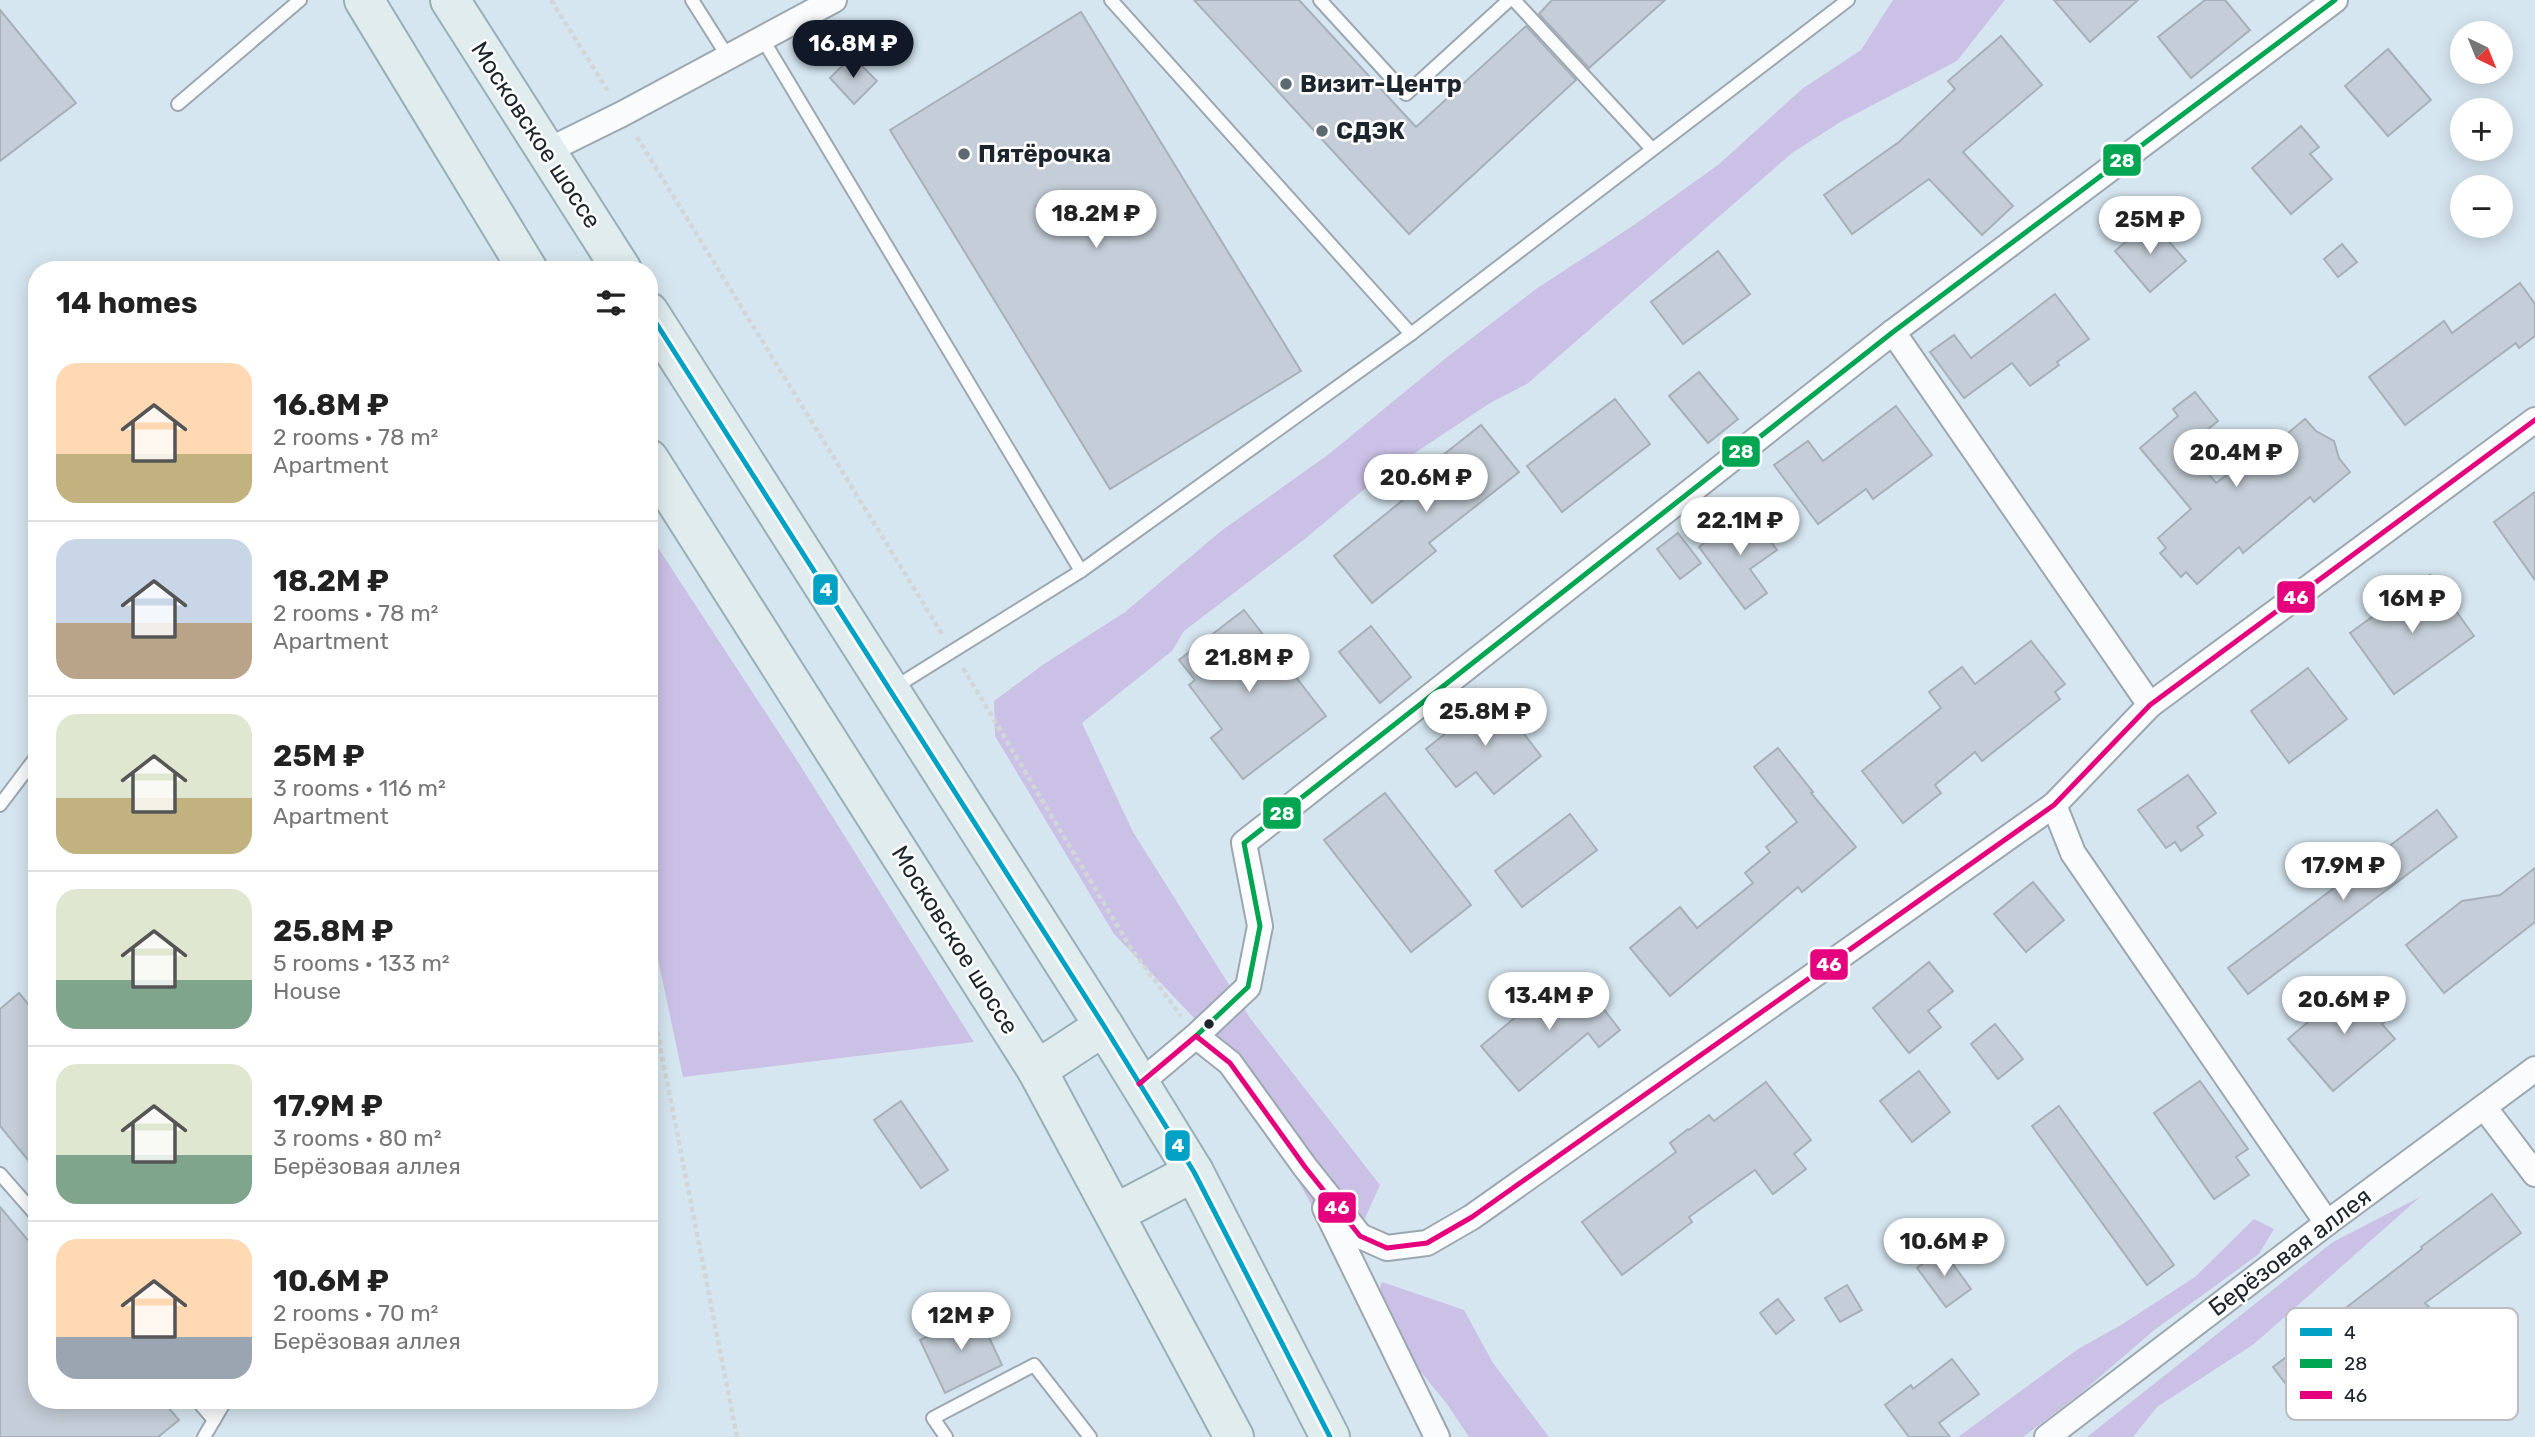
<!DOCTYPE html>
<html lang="en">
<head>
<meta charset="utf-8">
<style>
	:root { --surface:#fff; --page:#f6f6f6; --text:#222; --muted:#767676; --line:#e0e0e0; --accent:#111827 }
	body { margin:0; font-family:Rubik,sans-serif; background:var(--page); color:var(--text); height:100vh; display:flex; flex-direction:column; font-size:26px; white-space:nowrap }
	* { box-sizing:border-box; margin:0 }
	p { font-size:23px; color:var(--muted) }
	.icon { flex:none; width:38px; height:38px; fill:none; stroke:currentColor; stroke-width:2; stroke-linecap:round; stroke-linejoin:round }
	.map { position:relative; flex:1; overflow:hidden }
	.panel { position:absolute; left:28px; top:261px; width:630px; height:1148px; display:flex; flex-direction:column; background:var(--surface); border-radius:28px; box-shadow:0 4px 18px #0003 }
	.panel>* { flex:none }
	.needle { width:46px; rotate:137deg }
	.buttons { position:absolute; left:2450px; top:21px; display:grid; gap:14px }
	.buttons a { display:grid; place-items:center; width:63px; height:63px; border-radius:50%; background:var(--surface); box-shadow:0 4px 18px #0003; font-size:35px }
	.price { position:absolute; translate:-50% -60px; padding:0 16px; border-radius:24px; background:#fff; color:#222; font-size:23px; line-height:46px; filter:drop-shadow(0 2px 4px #0008) }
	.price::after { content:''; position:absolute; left:50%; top:42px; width:21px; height:16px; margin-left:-10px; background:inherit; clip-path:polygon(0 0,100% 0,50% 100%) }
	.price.current { background:var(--accent); color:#fff }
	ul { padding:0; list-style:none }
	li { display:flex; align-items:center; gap:21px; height:175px; padding:0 28px }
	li+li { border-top:2px solid var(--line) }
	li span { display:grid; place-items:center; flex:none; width:196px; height:140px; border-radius:21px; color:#555 }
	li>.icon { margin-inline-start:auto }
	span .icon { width:84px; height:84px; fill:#fffc; stroke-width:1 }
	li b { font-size:30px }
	h2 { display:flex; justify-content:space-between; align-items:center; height:84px; padding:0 28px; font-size:30px }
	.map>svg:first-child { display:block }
	.green { fill:#cbc1e6 }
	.building { fill:#c5ced8; stroke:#a7b0b9; stroke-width:2 }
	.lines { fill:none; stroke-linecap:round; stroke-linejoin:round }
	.lane-casing { stroke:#9ca7b0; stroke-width:16 }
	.street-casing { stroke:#9ca7b0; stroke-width:28 }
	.primary-casing { stroke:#97afb6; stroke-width:42 }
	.path { stroke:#d1d6d9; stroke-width:4.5; stroke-dasharray:5 3.5; stroke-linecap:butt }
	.lane { stroke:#f9fbfd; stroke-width:12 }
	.street { stroke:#f9fbfd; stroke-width:24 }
	.primary { stroke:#e0ecee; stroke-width:38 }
	.bus-1-casing { stroke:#fff; stroke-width:10 }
	.bus-2-casing { stroke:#fff; stroke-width:10 }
	.bus-3-casing { stroke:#fff; stroke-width:10 }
	.bus-1 { stroke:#01a2c6; stroke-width:5 }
	.bus-2 { stroke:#00a651; stroke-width:5 }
	.bus-3 { stroke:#e5007d; stroke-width:5 }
	.poi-dot { fill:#5d6971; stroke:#fff; stroke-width:2.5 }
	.bus-dot { fill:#1c252d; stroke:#fff; stroke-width:2.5 }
	.labels { text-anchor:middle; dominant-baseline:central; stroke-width:5; stroke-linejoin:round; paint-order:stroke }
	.poi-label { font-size:24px; font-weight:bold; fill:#1c252d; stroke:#fff; text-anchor:start }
	.street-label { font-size:24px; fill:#1c252d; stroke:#fff }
	.key { fill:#fff; stroke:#bbbec0; stroke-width:2 }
	.key-label { font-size:19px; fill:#1c252d }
	.line-badge { stroke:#fff; stroke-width:2.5 }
	.badge-label { font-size:19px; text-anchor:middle; font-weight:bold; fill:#fff }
</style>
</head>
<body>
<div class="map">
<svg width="2535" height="1437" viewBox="0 0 2535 1437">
	<rect width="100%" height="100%" fill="#d6e6f0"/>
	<g class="green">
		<path d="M1893 0H2005L1957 61 1842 121 1792 153 1527 384 1490 403 1380 476 1306 538 1184 631 1172 651 1082 723 1133 832 1250 1018 1380 1185 1361 1227 1312 1206 1251 1096 1218 1043 1114 934 995 736 994 701 1044 664 1125 612 1221 531 1329 454 1446 358 1536 289 1634 225 1718 165 1802 89 1861 50Z"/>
		<path d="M649 534 800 765 974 1042 683 1077 649 917Z"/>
		<path d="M2420 1197 2254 1344 2157 1407 2133 1437H2087L2333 1242Z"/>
		<path d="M2254 1219 2274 1229 2259 1254 2153 1331 2080 1394 2023 1437H1958L2078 1349 2121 1325 2195 1277Z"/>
		<path d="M1382 1282 1464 1310 1493 1363 1549 1437H1469L1447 1404 1372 1312Z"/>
	</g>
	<g class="building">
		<path d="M1194 0H1299L1416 127 1526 26 1576 80 1409 234Z"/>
		<path d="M1552 0H1665L1589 68 1539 14Z"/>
		<path d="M2054 0H2138L2090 42Z"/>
		<path d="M2205 0H2225L2250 30 2191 78 2158 37Z"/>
		<path d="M0 10 76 103 0 161Z"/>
		<path d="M1081 12 1301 371 1110 489 890 130Z"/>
		<path d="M2001 36 2042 85 1963 152 2013 206 1982 235 1929 179 1852 234 1824 195 1899 142 1955 89 1948 81Z"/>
		<path d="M2388 49 2431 100 2388 136 2345 86Z"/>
		<path d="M852 56 877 81 854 104 830 78Z"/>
		<path d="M2301 126 2319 147 2310 154 2332 179 2291 214 2252 168Z"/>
		<path d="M2150 220 2186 261 2150 292 2115 251Z"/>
		<path d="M2342 244 2357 262 2338 277 2324 259Z"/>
		<path d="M1718 251 1750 294 1683 344 1651 302Z"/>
		<path d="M2520 283 2535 304V336L2519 348 2516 343 2405 425 2369 377 2444 321 2452 333Z"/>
		<path d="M2055 294 2089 339 2057 362 2059 365 2030 386 2012 363 1964 398 1930 352 1954 335 1971 358Z"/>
		<path d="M1699 372 1738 419 1708 443 1669 396Z"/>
		<path d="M2195 392 2218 421 2186 447 2216 483 2232 471 2236 476 2305 419 2316 431 2334 441 2339 458 2350 472 2314 502 2310 497 2243 553 2239 547 2197 584 2186 572 2181 577 2160 553 2166 548 2158 538 2191 509 2140 448 2178 416 2173 409Z"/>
		<path d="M1615 399 1650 444 1562 512 1527 466Z"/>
		<path d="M1896 406 1932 455 1873 499 1866 489 1818 524 1774 465 1808 441 1823 461Z"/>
		<path d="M1481 425 1519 472 1429 543 1436 551 1372 603 1334 556 1419 487 1413 479Z"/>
		<path d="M2535 492V580L2494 522Z"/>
		<path d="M1748 510 1777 550 1750 569 1767 593 1745 609 1699 547Z"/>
		<path d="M1678 533 1701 563 1680 579 1657 549Z"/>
		<path d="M2430 575 2474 636 2394 694 2350 633Z"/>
		<path d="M1244 610 1326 716 1243 779 1211 738 1222 729 1189 685 1195 680 1179 660Z"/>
		<path d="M1371 626 1411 677 1380 703 1339 652Z"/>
		<path d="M2031 641 2065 684 2055 692 2060 699 1982 761 1975 752 1935 785 1941 793 1903 823 1862 771 1941 708 1929 692 1962 667 1975 684Z"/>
		<path d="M2308 668 2347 719 2289 763 2251 711Z"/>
		<path d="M1494 695 1541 756 1494 794 1476 772 1456 787 1426 749Z"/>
		<path d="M1778 748 1813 792 1811 793 1856 847 1802 892 1798 887 1670 996 1630 948 1680 907 1697 928 1753 883 1745 873 1770 852 1766 847 1797 822 1754 767Z"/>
		<path d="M2188 775 2216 813 2197 827 2203 835 2181 851 2175 842 2166 848 2138 810Z"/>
		<path d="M1385 793 1471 905 1411 952 1324 840Z"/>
		<path d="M2437 810 2457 837 2248 994 2228 968Z"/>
		<path d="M1570 814 1597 850 1522 907 1495 871Z"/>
		<path d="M2535 868V922L2444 993 2406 945 2462 901 2500 895Z"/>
		<path d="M2033 882 2064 920 2026 952 1994 914Z"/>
		<path d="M1929 962 1953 991 1928 1011 1941 1027 1909 1053 1873 1008Z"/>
		<path d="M1576 974 1620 1030 1599 1047 1588 1033 1519 1091 1481 1046 1523 1011 1525 1015Z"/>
		<path d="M2357 980 2390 1017 2382 1024 2395 1039 2333 1091 2288 1039Z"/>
		<path d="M19 993 37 1015V1171L0 1126V1009Z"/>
		<path d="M1995 1024 2023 1059 1998 1079 1971 1044Z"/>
		<path d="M1919 1071 1950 1112 1912 1142 1880 1101Z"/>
		<path d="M2200 1081 2248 1149 2236 1157 2249 1175 2214 1199 2154 1113Z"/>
		<path d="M1766 1082 1811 1140 1794 1154 1806 1169 1773 1194 1755 1170 1689 1217 1692 1222 1622 1275 1582 1222 1676 1152 1670 1143 1688 1129 1689 1130 1709 1115 1714 1121Z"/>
		<path d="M901 1101 948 1170 921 1188 874 1120Z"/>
		<path d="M2059 1106 2174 1265 2147 1285 2032 1126Z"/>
		<path d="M2492 1194 2521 1233 2425 1303 2429 1307 2377 1347 2300 1403 2273 1367 2349 1310 2347 1307 2422 1249 2421 1247Z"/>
		<path d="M0 1207 37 1251V1400H162L179 1420 158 1437H0Z"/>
		<path d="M1942 1249 1971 1289 1946 1307 1917 1268Z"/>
		<path d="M1847 1285 1862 1310 1840 1322 1825 1298Z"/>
		<path d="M1778 1299 1794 1320 1776 1334 1760 1313Z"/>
		<path d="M977 1312 1002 1365 945 1393 920 1340Z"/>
		<path d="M1952 1359 1979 1394 1939 1423 1950 1437H1909L1885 1405 1911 1385 1913 1389Z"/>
	</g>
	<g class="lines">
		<g class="lane-casing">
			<g id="lane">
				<path d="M692 0 728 57"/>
				<path d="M1111 0 1411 334"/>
				<path d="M1320 0 1406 94 1509 0"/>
				<path d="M1514 0 1652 149"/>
				<path d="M762 38 1081 571"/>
				<path d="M178 104 300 0"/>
				<path d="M892 689 1081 571 1411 334 1848 0"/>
				<path d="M0 805 37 756"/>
				<path d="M0 1174 37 1216"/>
				<path d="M197 1400 214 1420"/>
				<path d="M204 1437 224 1403"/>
				<path d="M946 1437 933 1418 1034 1365 1090 1437"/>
			</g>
		</g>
		<g class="street-casing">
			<g id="street">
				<path d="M547 151 622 114 834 0"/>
				<path d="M1893 332 2150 705"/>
				<path d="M2054 805 2073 853 2327 1223"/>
				<path d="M1196 1036 1248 987 1260 926 1244 843 1893 332 2335 0"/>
				<path d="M1139 1084 1196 1036 1230 1063 1305 1167 1360 1236 1387 1248 1427 1243 1472 1217 2054 805 2150 705 2535 420"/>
				<path d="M2484 1107 2535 1174"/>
				<path d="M1325 1208 1437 1437"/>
				<path d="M2047 1437 2327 1223 2535 1069"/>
			</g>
		</g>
		<g class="primary-casing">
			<g id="primary">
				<path d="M364 0 528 270"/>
				<path d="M450 0 622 270"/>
				<path d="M649 312 1104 1026 1194 1172 1330 1437"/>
				<path d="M649 459 1037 1070 1234 1437"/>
				<path d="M1037 1070 1104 1026"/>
				<path d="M1116 1213 1194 1172"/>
			</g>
		</g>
		<g class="path">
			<path d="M551 0 608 91"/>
			<path d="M637 137 942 634"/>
			<path d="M963 668 1130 947 1181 1016"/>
			<path d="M649 990 737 1437"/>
		</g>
		<use href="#lane" class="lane"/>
		<use href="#street" class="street"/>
		<use href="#primary" class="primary"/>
		<g class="bus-1-casing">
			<path id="bus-1" d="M649 312 1104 1026 1194 1172 1330 1437"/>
		</g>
		<g class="bus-2-casing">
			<path id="bus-2" d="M1196 1036 1248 987 1260 926 1244 843 1893 332 2335 0"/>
		</g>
		<g class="bus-3-casing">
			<path id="bus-3" d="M1139 1084 1196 1036 1230 1063 1305 1167 1360 1236 1387 1248 1427 1243 1472 1217 2054 805 2150 705 2535 420"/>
		</g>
		<use href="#bus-1" class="bus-1"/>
		<use href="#bus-2" class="bus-2"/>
		<use href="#bus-3" class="bus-3"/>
	</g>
	<g class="poi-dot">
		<circle cx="1286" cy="84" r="7"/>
		<circle cx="1322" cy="131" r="7"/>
		<circle cx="964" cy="154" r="7"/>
	</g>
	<circle class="bus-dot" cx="1209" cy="1024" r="6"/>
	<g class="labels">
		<g class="poi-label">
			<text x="1300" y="84">Визит-Центр</text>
			<text x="1336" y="131">СДЭК</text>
			<text x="978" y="154">Пятёрочка</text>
		</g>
		<g class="street-label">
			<text transform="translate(536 135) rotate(57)">Московское шоссе</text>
			<text transform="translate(955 940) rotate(58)">Московское шоссе</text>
			<text transform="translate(2290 1252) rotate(-37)">Берёзовая аллея</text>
		</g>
	</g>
	<rect x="2286" y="1308" width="232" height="112" rx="10" class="key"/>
	<rect x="2300" y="1328" width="32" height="8" fill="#01a2c6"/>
	<rect x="2300" y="1359" width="32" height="9" fill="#00a651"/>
	<rect x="2300" y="1391" width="32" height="8" fill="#e5007d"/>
	<g class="key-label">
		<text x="2344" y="1339">4</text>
		<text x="2344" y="1370">28</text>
		<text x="2344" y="1402">46</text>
	</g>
	<g class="line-badge">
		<rect x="2102" y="143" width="40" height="34" rx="7" fill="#00a651"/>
		<rect x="1721" y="435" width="40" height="33" rx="7" fill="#00a651"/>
		<rect x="812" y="573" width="27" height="33" rx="7" fill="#01a2c6"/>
		<rect x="2276" y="580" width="40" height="34" rx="7" fill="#e5007d"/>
		<rect x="1262" y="796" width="40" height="34" rx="7" fill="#00a651"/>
		<rect x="1809" y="948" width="40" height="33" rx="7" fill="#e5007d"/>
		<rect x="1164" y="1129" width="27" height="33" rx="7" fill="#01a2c6"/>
		<rect x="1317" y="1191" width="40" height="33" rx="7" fill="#e5007d"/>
	</g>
	<g class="badge-label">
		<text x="2122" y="167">28</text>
		<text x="1741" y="458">28</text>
		<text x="826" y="596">4</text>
		<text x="2296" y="604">46</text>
		<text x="1282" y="820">28</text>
		<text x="1829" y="971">46</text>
		<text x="1178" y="1152">4</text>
		<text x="1337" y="1214">46</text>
	</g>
</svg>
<div class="buttons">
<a><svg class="needle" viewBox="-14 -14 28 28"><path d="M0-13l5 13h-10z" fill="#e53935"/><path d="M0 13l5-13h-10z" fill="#767676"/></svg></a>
<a>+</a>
<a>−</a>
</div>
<b class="price current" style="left:853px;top:80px">16.8M ₽</b>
<b class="price" style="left:1096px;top:250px">18.2M ₽</b>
<b class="price" style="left:2150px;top:256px">25M ₽</b>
<b class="price" style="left:2236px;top:489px">20.4M ₽</b>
<b class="price" style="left:1426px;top:514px">20.6M ₽</b>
<b class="price" style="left:1740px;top:557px">22.1M ₽</b>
<b class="price" style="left:2412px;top:635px">16M ₽</b>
<b class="price" style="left:1249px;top:694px">21.8M ₽</b>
<b class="price" style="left:1485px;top:748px">25.8M ₽</b>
<b class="price" style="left:2343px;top:902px">17.9M ₽</b>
<b class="price" style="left:1549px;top:1032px">13.4M ₽</b>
<b class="price" style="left:2344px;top:1036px">20.6M ₽</b>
<b class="price" style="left:1944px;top:1278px">10.6M ₽</b>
<b class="price" style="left:961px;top:1352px">12M ₽</b>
<section class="panel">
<h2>14 homes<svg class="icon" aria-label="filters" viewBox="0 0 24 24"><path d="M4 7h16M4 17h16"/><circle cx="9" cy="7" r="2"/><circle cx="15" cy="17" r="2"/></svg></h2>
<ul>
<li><span style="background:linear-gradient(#ffd9b3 65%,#c2b280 0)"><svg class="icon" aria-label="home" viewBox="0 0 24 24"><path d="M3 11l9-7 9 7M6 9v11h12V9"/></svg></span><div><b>16.8M ₽</b><p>2 rooms · 78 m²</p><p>Apartment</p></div></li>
<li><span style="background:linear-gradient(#c9d6e8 60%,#b9a48a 0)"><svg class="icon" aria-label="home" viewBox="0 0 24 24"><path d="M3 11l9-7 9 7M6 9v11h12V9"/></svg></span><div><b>18.2M ₽</b><p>2 rooms · 78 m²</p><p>Apartment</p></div></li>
<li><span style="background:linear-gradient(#dfe7d0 60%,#c2b280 0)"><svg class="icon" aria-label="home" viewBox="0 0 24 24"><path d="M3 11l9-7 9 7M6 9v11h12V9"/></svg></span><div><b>25M ₽</b><p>3 rooms · 116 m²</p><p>Apartment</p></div></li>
<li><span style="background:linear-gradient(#dfe7d0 65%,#7fa58c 0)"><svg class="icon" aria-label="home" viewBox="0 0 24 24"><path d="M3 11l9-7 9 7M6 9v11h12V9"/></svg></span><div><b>25.8M ₽</b><p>5 rooms · 133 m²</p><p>House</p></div></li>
<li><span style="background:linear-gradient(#dfe7d0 65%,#7fa58c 0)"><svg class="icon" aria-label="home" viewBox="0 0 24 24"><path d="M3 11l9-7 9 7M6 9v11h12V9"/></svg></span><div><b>17.9M ₽</b><p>3 rooms · 80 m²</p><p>Берёзовая аллея</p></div></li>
<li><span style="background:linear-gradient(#ffd9b3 70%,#9aa5b1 0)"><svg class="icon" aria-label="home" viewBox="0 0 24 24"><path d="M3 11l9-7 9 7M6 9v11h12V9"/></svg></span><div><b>10.6M ₽</b><p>2 rooms · 70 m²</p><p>Берёзовая аллея</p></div></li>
</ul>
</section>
</div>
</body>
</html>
